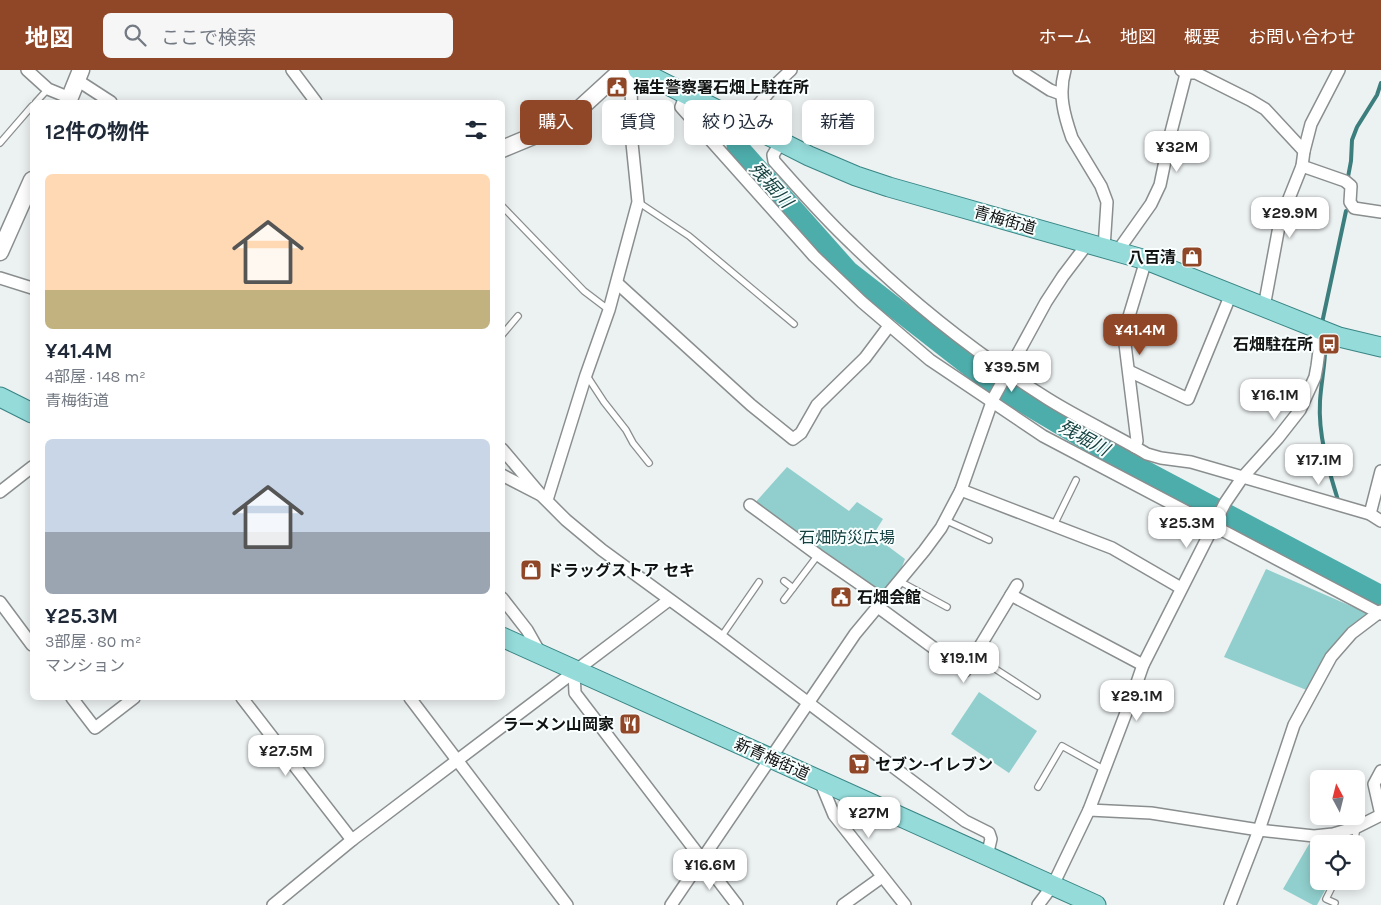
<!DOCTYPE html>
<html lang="ja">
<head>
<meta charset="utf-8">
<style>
	:root { --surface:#fff; --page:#f6f6f7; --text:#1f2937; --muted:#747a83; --accent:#904727 }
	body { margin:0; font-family:Karla,"Noto Sans JP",sans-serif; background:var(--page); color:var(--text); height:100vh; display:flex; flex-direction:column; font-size:19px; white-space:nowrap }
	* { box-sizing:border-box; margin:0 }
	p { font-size:16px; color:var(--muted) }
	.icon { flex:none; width:28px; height:28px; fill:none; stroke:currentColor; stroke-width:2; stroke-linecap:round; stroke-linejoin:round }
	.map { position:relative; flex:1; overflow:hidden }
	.details { position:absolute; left:30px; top:30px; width:475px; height:600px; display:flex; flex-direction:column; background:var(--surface); border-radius:8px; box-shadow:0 2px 12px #0003 }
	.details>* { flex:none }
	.guide { position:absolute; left:520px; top:30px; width:475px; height:45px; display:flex; gap:10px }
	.needle { width:32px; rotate:353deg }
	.tools { position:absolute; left:1310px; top:700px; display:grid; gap:10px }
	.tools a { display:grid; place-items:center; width:55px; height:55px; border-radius:8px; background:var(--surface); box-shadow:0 2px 12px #0003; font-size:25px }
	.price { position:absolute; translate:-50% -42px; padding:0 11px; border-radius:10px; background:#fff; color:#222; font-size:16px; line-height:32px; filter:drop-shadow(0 1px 2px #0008) }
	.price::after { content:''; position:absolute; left:50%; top:30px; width:15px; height:11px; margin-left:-8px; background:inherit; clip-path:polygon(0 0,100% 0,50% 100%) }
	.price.active { background:var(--accent); color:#fff }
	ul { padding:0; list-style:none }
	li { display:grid; align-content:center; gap:10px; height:265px; padding:0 15px }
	li span { display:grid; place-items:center; height:155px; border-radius:8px; color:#555 }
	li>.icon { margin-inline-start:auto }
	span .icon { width:90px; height:90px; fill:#fffc; stroke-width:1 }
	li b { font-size:21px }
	h2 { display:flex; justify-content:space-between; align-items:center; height:60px; padding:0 15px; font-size:21px }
	.chip { padding:0 18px; border-radius:8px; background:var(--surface); box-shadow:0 2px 12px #0003; font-size:18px; line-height:45px }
	.chip.active { background:var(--accent); color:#fff }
	header { display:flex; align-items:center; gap:30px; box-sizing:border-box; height:70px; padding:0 25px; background:var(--accent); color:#fff }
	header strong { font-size:24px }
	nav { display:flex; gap:28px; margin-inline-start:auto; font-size:18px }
	.search { width:350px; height:45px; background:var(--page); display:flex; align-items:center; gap:12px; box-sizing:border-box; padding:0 18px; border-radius:8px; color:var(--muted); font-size:19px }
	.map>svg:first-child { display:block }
	.green { fill:#90cfcd }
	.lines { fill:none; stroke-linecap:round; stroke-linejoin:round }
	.stream { stroke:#3b7e7d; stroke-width:4 }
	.river { stroke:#4dadab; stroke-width:21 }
	.lane-casing { stroke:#8a8e8e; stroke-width:8 }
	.street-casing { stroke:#8a8e8e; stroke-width:14 }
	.secondary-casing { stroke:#8a8e8e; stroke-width:19 }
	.primary-casing { stroke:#388584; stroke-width:21 }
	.lane { stroke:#fff; stroke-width:5.5 }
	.street { stroke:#fff; stroke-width:11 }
	.secondary { stroke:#fff; stroke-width:16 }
	.primary { stroke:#94dbda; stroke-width:19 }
	.labels { text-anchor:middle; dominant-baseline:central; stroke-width:4; stroke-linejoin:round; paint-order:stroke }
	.poi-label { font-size:16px; font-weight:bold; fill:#111212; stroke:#f9fefe; text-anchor:start }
	.street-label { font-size:16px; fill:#111212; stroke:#f9fefe }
	.park-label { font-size:16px; fill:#154141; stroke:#f9fefe }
	.water-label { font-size:18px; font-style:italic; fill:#164241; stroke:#f9fefe }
</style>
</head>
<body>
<header>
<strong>地図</strong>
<div class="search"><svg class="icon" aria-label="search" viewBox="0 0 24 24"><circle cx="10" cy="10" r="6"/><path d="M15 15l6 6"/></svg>ここで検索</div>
<nav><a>ホーム</a><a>地図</a><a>概要</a><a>お問い合わせ</a></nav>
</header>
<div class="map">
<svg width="1381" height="835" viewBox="0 0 1381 835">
	<rect width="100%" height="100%" fill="#ecf1f1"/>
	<g class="green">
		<path d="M787 397 849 441 857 432 883 449 873 465 905 489 898 507 882 525 754 434Z"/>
		<path d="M1266 499 1367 543 1350 560 1309 621 1224 587Z"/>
		<path d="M979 622 1037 661 1009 703 951 664Z"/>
		<path d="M1344 765 1350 772V774H1319V811H1330L1317 835H1313L1283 819 1312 769Z"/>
	</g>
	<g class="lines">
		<g class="stream">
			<path d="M1348 107 1351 91 1352 70 1357 57 1377 25 1381 13"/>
			<path d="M1322 253 1346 141"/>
			<path d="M1325 284C1324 300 1321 315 1320 331 1318 365 1328 398 1338 430"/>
		</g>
		<path class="river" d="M737 76 848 201 980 304 1014 327 1092 373 1381 526"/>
		<g class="lane-casing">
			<g id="lane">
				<path d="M36 32 48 19"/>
				<path d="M0 73 32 36"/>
				<path d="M638 132 689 166 794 254"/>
				<path d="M502 136 584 221 609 240"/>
				<path d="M502 265 518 246"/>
				<path d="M587 306 604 332 626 360 633 373 649 393"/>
				<path d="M945 450 989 470"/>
				<path d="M1054 455 1076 410"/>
				<path d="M784 511 793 518"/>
				<path d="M899 511 947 537"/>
				<path d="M784 530 818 485"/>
				<path d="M721 567 759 512"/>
				<path d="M974 585 1037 626"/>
				<path d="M1038 717 1062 676 1105 700"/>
				<path d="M1354 774 1357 757"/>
				<path d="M1335 811 1326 829 1335 833"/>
			</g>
		</g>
		<g class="street-casing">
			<g id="street">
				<path d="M27 0 48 19 70 28"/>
				<path d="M292 0 316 32"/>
				<path d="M1019 0 1050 20 1061 24"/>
				<path d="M1065 0C1058 24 1064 45 1072 68L1101 116 1107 132 1104 178"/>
				<path d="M1181 0 1186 3H1196L1250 30 1265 39 1304 81"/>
				<path d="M77 10 111 32"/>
				<path d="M686 24 681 37 814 186 862 232 930 290 1043 366 1381 544"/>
				<path d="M743 53 774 16 791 0"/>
				<path d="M781 72 773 85 774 91C799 119 824 148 852 174 911 232 978 285 1048 329 1080 349 1115 365 1147 384L1161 388 1191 392 1370 444 1381 451"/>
				<path d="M1302 96 1345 111 1351 116 1350 132 1354 138 1381 142"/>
				<path d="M1117 182 1151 134 1160 115 1171 62 1187 0"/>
				<path d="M0 208 32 218"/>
				<path d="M617 213 751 335 793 369 801 363 817 335 865 288 889 256"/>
				<path d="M1264 237 1280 151 1302 96 1304 81 1311 54 1339 0"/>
				<path d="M1129 301 1188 329 1231 224"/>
				<path d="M1135 377 1137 371 1125 274 1127 253 1146 190"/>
				<path d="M502 379 541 425 566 450 602 480 721 567 965 751 989 763 991 769 987 786"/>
				<path d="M502 405 539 424"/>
				<path d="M961 420 1112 478 1181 518"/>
				<path d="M0 422 32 397"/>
				<path d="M547 430 586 305 609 240 638 132 632 73 631 7 630 0"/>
				<path d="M750 435 818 485 883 530"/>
				<path d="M1370 444 1381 401"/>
				<path d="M1011 525 1143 595"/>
				<path d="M502 528 527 560 540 583"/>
				<path d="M0 532 32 575"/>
				<path d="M878 537 965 601 1017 515"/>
				<path d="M574 601 575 623 737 835"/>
				<path d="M72 628 95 658 134 628"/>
				<path d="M242 628 352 770"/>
				<path d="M410 628 567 835"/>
				<path d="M820 711 834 745 905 835"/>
				<path d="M1089 740 1151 743 1259 760 1314 766 1333 764 1357 757 1381 745"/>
				<path d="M1381 745 1374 714 1381 701"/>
				<path d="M273 835 352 770 669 530"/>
				<path d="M671 835 855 564 924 481 941 458 961 420 993 329 1046 232 1063 206 1088 173"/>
				<path d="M843 835 882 807"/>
				<path d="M1038 835 1053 815 1089 740 1132 627 1143 595 1225 433 1242 408 1278 368 1300 340 1315 307 1317 296 1319 281 1315 258"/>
				<path d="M1230 835 1259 760 1294 655 1331 587 1352 563 1381 541"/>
			</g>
		</g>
		<g class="secondary-casing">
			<g id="secondary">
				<path d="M68 32 81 0"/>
				<path d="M502 79 543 62 576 42 622 0"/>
				<path d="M0 182 32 110"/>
			</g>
		</g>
		<g class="primary-casing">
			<g id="primary">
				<path d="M638 0 809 86 856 106 889 117 1146 190 1339 267 1381 277"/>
				<path d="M0 327 32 343"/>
				<path d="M502 567 1096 835"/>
			</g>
		</g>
		<use href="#lane" class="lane"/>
		<use href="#street" class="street"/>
		<use href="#secondary" class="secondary"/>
		<use href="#primary" class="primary"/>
	</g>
	<defs>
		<g id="civic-square" transform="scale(1.125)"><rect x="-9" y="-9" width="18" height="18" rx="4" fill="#904727" stroke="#f9fefe"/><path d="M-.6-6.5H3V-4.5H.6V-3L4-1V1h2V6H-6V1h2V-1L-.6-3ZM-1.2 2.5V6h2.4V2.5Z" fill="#fff"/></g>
		<g id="shop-square" transform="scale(1.125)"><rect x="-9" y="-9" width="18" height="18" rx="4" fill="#904727" stroke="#f9fefe"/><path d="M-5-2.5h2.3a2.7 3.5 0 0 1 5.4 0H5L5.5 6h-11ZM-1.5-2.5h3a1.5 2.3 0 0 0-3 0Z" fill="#fff"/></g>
		<g id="bus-square" transform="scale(1.125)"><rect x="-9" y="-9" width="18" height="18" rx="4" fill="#904727" stroke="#f9fefe"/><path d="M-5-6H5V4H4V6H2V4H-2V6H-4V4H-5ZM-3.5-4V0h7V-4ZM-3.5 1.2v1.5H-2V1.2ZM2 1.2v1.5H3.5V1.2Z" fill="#fff"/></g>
		<g id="restaurant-square" transform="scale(1.125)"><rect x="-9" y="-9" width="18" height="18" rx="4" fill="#904727" stroke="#f9fefe"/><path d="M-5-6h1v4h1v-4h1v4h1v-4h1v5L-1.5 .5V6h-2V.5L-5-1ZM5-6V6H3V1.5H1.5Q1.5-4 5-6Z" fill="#fff"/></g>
		<g id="supermarket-square" transform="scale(1.125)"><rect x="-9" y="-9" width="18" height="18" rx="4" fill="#904727" stroke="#f9fefe"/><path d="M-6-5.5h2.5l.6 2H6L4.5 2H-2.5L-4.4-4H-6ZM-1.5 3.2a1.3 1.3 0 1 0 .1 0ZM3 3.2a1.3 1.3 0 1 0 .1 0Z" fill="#fff"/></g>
	</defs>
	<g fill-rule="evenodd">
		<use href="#civic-square" x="617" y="17"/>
		<use href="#shop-square" x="1192" y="187"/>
		<use href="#bus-square" x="1329" y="274"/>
		<use href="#shop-square" x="531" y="500"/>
		<use href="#civic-square" x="841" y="527"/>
		<use href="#restaurant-square" x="630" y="654"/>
		<use href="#supermarket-square" x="859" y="694"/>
	</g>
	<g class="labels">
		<g class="poi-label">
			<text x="633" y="17">福生警察署石畑上駐在所</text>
			<text x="1176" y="187" text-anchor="end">八百清</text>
			<text x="1313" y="274" text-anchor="end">石畑駐在所</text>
			<text x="547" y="500">ドラッグストア セキ</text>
			<text x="857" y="527">石畑会館</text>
			<text x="614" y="654" text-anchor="end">ラーメン山岡家</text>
			<text x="875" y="694">セブン-イレブン</text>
		</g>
		<g class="street-label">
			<text transform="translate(1005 150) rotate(16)">青梅街道</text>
			<text transform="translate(772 689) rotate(24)">新青梅街道</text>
		</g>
		<g class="park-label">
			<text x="847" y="467">石畑防災広場</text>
		</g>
		<g class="water-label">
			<text transform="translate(771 115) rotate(48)">残堀川</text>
			<text transform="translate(1084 368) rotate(29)">残堀川</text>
		</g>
	</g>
</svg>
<div class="tools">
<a><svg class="needle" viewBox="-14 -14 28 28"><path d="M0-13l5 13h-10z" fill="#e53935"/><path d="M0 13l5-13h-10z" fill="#747a83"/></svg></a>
<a><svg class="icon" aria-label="locate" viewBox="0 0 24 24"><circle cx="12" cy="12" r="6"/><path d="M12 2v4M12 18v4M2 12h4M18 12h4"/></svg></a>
</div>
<b class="price" style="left:1177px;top:103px">¥32M</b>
<b class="price" style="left:1290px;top:169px">¥29.9M</b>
<b class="price active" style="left:1140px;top:286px">¥41.4M</b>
<b class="price" style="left:1012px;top:323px">¥39.5M</b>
<b class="price" style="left:1275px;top:351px">¥16.1M</b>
<b class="price" style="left:1319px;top:416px">¥17.1M</b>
<b class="price" style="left:1187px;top:479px">¥25.3M</b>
<b class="price" style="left:964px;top:614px">¥19.1M</b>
<b class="price" style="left:1137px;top:652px">¥29.1M</b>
<b class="price" style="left:286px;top:707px">¥27.5M</b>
<b class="price" style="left:869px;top:769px">¥27M</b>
<b class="price" style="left:710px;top:821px">¥16.6M</b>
<div class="guide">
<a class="chip active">購入</a>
<a class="chip">賃貸</a>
<a class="chip">絞り込み</a>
<a class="chip">新着</a>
</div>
<section class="details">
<h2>12件の物件<svg class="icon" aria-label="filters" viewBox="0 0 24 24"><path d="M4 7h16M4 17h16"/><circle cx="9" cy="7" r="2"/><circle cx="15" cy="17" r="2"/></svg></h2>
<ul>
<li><span style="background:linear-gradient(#ffd9b3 75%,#c2b280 0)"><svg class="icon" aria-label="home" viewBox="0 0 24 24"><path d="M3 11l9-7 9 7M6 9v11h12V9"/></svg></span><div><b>¥41.4M</b><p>4部屋 · 148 m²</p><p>青梅街道</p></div></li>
<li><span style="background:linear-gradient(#c9d6e8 60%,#9aa5b1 0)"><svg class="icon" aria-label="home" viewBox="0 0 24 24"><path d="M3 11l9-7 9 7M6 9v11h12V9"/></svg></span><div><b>¥25.3M</b><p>3部屋 · 80 m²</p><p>マンション</p></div></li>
</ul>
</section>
</div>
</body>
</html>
